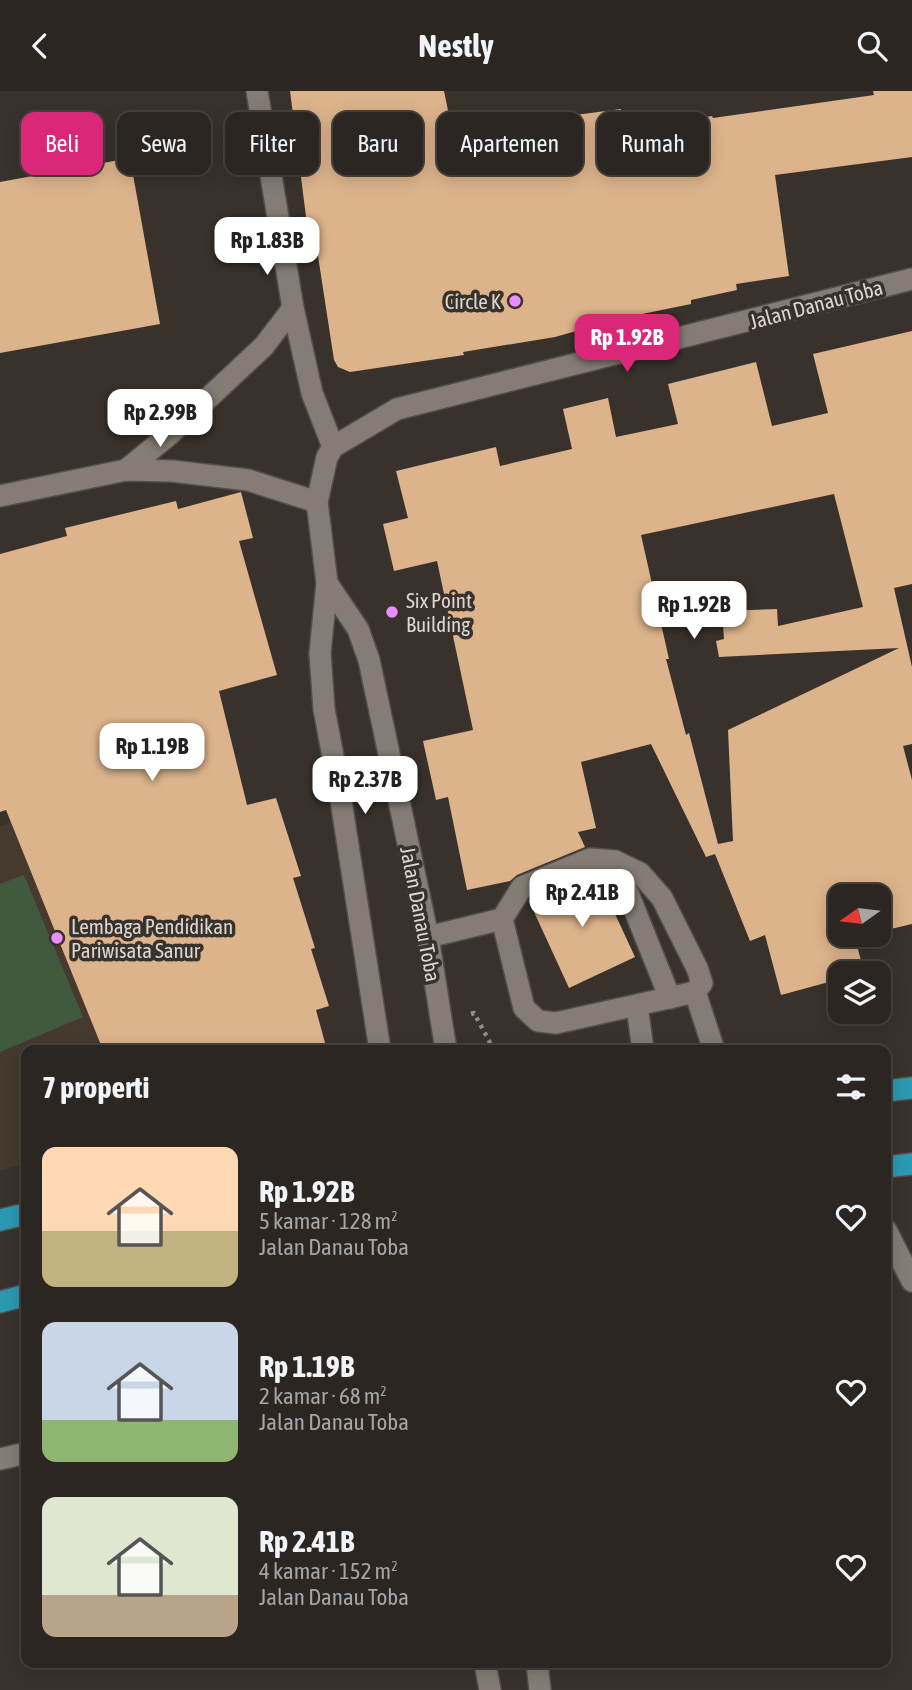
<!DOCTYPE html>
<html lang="id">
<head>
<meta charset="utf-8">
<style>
	:root { --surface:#2b2621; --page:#332e2a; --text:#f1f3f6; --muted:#a6a5a5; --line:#47433f; --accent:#db2777 }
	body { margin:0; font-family:"Asap Condensed",sans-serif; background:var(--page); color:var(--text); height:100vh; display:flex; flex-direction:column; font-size:26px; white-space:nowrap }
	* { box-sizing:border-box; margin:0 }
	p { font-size:23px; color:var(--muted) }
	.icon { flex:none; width:38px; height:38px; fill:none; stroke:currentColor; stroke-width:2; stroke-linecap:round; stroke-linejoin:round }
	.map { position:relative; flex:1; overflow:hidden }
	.sheet { position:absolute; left:21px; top:954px; width:870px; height:623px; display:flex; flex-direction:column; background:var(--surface); border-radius:14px; box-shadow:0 4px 18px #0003,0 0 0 2px var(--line) }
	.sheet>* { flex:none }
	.hud { position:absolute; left:21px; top:21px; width:872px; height:63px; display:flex; gap:14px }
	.needle { width:46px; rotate:256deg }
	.fabs { position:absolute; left:828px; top:793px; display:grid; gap:14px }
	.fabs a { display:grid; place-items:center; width:63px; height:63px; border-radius:14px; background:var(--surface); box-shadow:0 4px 18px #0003,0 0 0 2px var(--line); font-size:35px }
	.price { position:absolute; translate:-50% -60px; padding:0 16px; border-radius:14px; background:#fff; color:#222; font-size:23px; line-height:46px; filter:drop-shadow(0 2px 4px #0008) }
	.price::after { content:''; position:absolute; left:50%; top:42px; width:21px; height:16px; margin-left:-10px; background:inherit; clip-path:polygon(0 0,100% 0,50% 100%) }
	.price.active { background:var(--accent); color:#fff }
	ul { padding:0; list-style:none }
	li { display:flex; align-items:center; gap:21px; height:175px; padding:0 21px }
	li span { display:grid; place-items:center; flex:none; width:196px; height:140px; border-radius:14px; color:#555 }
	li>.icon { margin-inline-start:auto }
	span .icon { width:84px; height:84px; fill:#fffc; stroke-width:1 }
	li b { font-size:30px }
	h2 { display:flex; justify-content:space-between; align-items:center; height:84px; padding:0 21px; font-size:30px }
	.pill { padding:0 24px; border-radius:14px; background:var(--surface); box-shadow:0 4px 18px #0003,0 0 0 2px var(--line); font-size:24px; line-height:63px }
	.pill.active { background:var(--accent); color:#fff }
	header { display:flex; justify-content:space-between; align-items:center; height:91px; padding:0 21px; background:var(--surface); font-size:32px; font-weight:700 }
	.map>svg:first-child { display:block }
	.built { fill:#463a2f }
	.green { fill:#415a3f }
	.building { fill:#dcb38b; fill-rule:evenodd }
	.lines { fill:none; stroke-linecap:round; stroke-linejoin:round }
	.lane-casing { stroke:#554f49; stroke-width:24 }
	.street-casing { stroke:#554f49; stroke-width:24 }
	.secondary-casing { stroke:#554f49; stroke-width:24 }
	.highway-casing { stroke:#554f49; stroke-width:24 }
	.path { stroke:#938d88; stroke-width:4.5; stroke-dasharray:3.5 5; stroke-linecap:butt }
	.lane { stroke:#857d75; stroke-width:21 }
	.street { stroke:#857d75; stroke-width:21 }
	.secondary { stroke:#857d75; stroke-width:21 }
	.highway { stroke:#2b99b2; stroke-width:21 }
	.poi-dot { fill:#e88eff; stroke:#39322c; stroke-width:2.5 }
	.labels { text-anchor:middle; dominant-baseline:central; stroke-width:7; stroke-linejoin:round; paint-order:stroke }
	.poi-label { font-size:21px; fill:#dcd7d3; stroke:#39322c; text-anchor:start }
	.street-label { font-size:21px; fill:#dcd7d3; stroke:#39322c }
</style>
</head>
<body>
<header><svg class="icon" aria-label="back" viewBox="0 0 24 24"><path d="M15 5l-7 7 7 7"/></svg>Nestly<svg class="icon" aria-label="search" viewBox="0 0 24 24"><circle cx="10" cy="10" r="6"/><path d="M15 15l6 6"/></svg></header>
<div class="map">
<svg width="912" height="1599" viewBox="0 0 912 1599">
	<rect width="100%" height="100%" fill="#39322c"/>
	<path class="built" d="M59 714 161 959H26V1073L0 1079V735Z"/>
	<path class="green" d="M24 784 83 926 0 961V793Z"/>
	<g class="building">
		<path d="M290 0H444L458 68 540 57 537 29 621 18V22L629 21 631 36 712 25 713 27 874 4 873 0H912V66L775 84 789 185 736 193 737 199 691 209V213L593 233 594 235 555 246 463 261 464 264 350 281 338 276 334 269 318 165H311Z"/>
		<path d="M130 67 160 233 0 262V91Z"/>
		<path d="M912 240V493L894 497 912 576V653L903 655 912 689V833L878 841V805H840V844H869L855 847 864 881 840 882V888L781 904 765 844 750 850 715 763 706 766 651 653 581 671 596 737 578 741 585 756 517 784 510 790 467 799 448 706 436 709 423 650 473 639 437 470 394 480 383 433 408 427 396 380 496 356 500 375 572 358 563 318 608 307 616 346 678 333 668 293 756 271 772 335 828 322 813 263ZM834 403 863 516 778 535 777 518 722 520 724 548 716 550 719 566 899 557 728 639 733 750 718 753 689 642 686 644 666 568H669L641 444Z"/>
		<path d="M241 401 253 447 239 450 277 584 219 600 247 714 276 707 301 785 293 787 315 857 311 858 329 915 316 919 327 959H103L6 719 0 721V463L67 445 65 437 176 410 178 418Z"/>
		<path d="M592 781 596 782 635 866 569 897 529 810 531 807Z"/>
	</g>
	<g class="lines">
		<g class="lane-casing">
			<g id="lane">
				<path d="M615 770 670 907"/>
				<path d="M428 846 502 828 522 796 590 768 615 770 640 782 662 807 697 877 702 892 695 901 556 932 538 930 524 917 502 828"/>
				<path d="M695 901 714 959"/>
				<path d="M637 915 643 959"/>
			</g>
		</g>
		<g class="street-casing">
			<g id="street">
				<path d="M257 0 293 217 312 302 333 356"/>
				<path d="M126 379 170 343 264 255 293 217"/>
				<path d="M0 405 126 379 172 380 248 389 317 411"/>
				<path d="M886 1139 912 1190"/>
				<path d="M0 1368 26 1362"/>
			</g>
		</g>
		<g class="secondary-casing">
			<g id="secondary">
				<path d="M327 492 358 538 369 569 428 846 446 959"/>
				<path d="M380 959 339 697 324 618 320 562 327 492 317 411 327 366 333 356 397 318 912 188"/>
				<path d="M485 1572 490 1599"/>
				<path d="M537 1572 540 1599"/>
			</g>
		</g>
		<g class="highway-casing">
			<g id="highway">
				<path d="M886 1000 912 997"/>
				<path d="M886 1076 912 1073"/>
				<path d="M0 1129 26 1123"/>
				<path d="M0 1211 26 1204"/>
			</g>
		</g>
		<path class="path" d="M471 923 474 922 494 959"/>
		<use href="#lane" class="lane"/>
		<use href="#street" class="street"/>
		<use href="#secondary" class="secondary"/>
		<use href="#highway" class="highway"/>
	</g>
	<g class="poi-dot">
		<circle cx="515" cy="210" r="7"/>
		<circle cx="392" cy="521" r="7"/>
		<circle cx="57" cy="847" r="7"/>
	</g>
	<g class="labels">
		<g class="poi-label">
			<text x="501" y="210" text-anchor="end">Circle K</text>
			<text x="406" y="509">Six Point<tspan x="406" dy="24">Building</tspan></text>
			<text x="71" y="835">Lembaga Pendidikan<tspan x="71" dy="24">Pariwisata Sanur</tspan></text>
		</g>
		<g class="street-label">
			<text transform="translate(816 213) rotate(-15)">Jalan Danau Toba</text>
			<text transform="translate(421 823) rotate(79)">Jalan Danau Toba</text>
		</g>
	</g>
</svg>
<div class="fabs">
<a><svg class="needle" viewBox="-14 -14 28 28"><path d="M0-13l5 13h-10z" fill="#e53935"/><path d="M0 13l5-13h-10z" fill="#a6a5a5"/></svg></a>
<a><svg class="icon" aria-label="layers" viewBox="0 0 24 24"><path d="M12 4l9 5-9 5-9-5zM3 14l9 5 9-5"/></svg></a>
</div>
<b class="price" style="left:267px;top:186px">Rp 1.83B</b>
<b class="price active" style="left:627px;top:283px">Rp 1.92B</b>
<b class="price" style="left:160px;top:358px">Rp 2.99B</b>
<b class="price" style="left:694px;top:550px">Rp 1.92B</b>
<b class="price" style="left:152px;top:692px">Rp 1.19B</b>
<b class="price" style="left:365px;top:725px">Rp 2.37B</b>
<b class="price" style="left:582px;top:838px">Rp 2.41B</b>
<div class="hud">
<a class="pill active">Beli</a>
<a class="pill">Sewa</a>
<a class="pill">Filter</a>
<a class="pill">Baru</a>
<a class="pill">Apartemen</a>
<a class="pill">Rumah</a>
</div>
<section class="sheet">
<h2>7 properti<svg class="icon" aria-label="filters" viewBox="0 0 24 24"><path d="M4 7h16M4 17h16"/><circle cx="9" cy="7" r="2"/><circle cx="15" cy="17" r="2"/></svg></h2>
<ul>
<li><span style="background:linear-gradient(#ffd9b3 60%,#c2b280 0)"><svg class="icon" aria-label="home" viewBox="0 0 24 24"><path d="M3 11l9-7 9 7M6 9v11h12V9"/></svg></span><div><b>Rp 1.92B</b><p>5 kamar · 128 m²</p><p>Jalan Danau Toba</p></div><svg class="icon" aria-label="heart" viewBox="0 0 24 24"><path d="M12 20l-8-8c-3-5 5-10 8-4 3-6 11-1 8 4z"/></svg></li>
<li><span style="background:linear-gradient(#c9d6e8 70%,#8fb573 0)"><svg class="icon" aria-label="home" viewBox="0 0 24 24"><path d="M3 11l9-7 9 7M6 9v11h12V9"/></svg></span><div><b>Rp 1.19B</b><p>2 kamar · 68 m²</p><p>Jalan Danau Toba</p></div><svg class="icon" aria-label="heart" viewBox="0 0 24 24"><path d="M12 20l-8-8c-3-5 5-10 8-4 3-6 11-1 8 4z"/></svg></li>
<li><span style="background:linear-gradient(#dfe7d0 70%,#b9a48a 0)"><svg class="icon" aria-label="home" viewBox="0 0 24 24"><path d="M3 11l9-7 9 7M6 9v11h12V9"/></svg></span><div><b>Rp 2.41B</b><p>4 kamar · 152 m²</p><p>Jalan Danau Toba</p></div><svg class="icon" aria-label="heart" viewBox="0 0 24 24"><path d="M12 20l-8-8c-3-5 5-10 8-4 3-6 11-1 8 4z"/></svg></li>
</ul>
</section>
</div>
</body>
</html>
